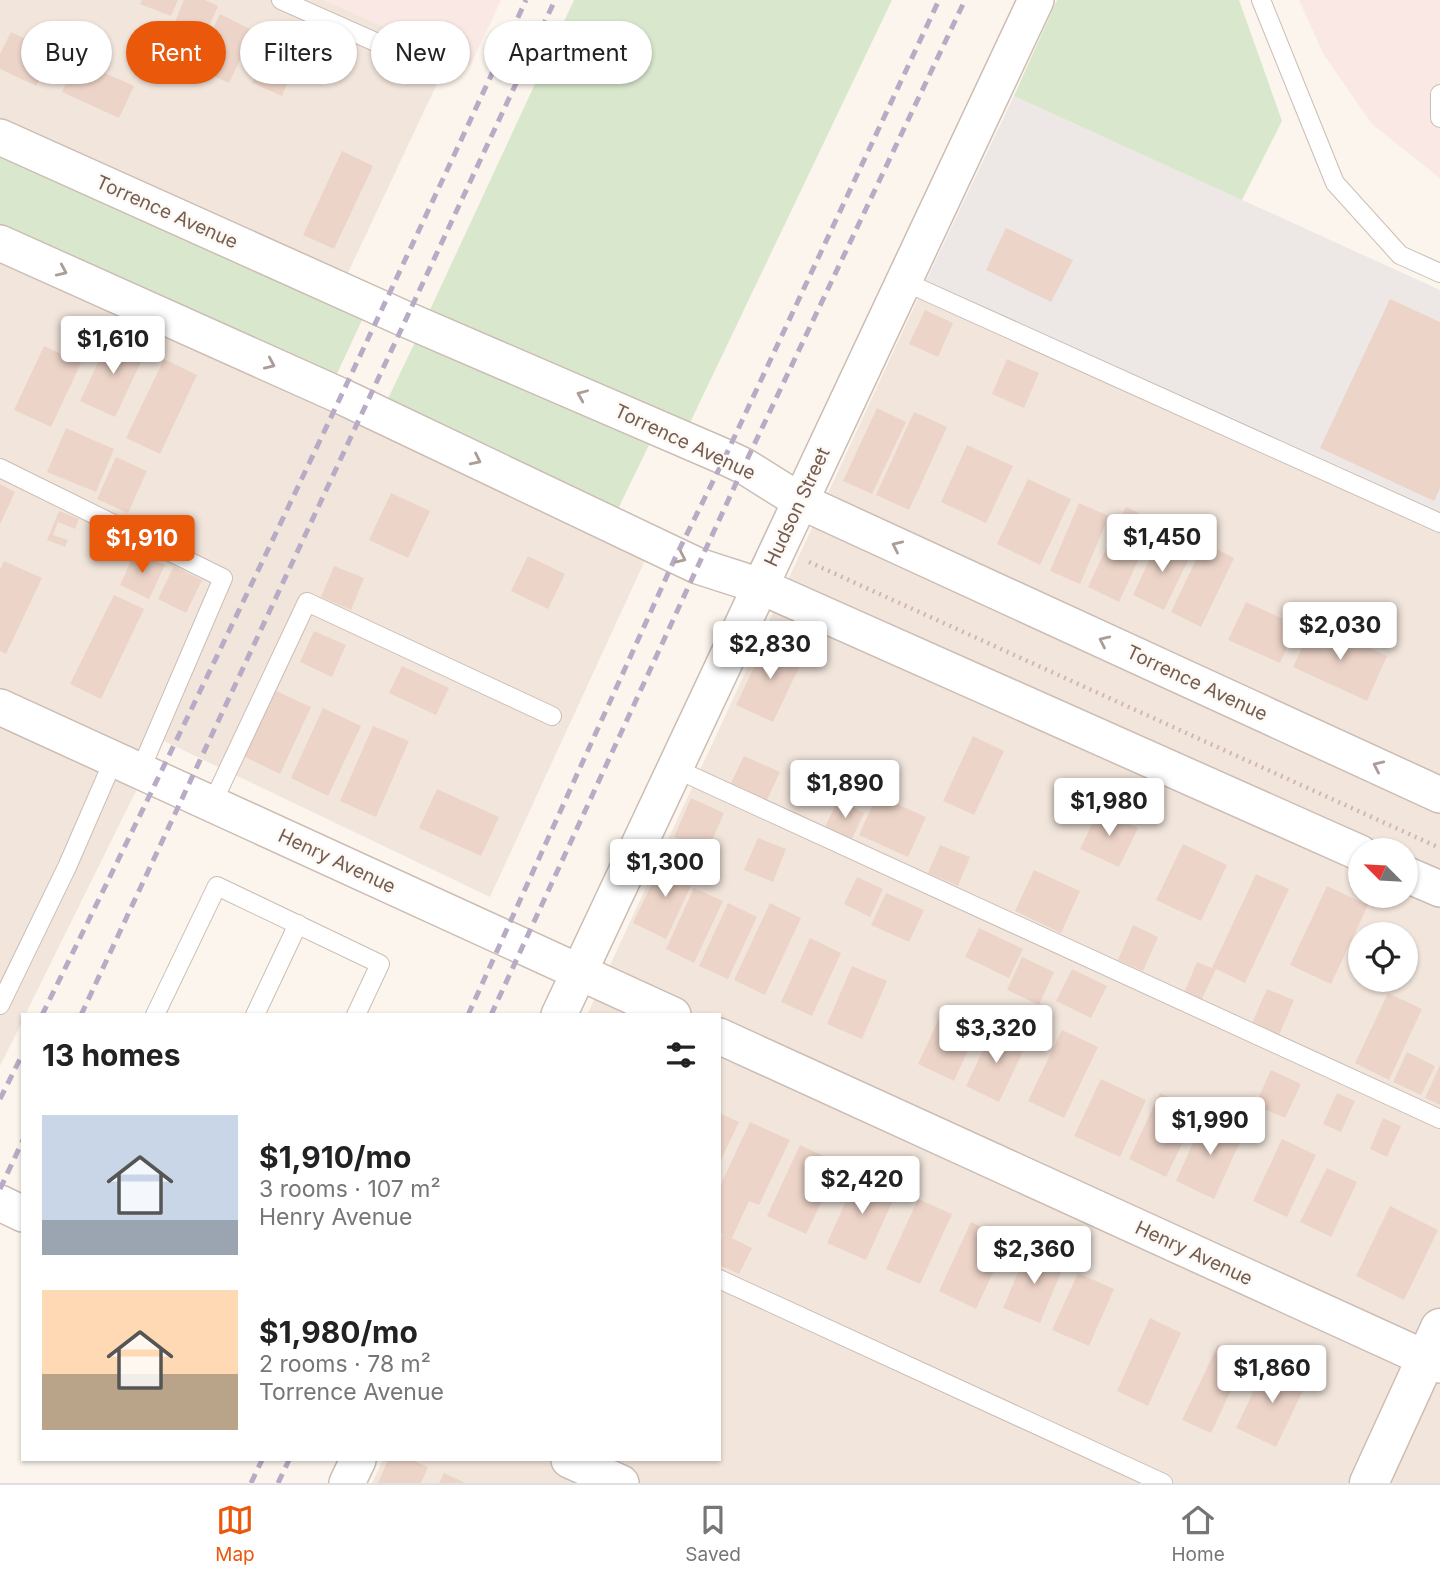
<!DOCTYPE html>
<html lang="en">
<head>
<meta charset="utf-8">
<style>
	:root { --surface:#fff; --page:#f6f6f6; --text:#222; --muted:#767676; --line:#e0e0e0; --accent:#ea580c }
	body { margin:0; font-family:Inter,sans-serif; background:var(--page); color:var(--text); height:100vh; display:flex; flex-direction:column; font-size:26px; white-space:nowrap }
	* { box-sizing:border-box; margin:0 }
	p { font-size:23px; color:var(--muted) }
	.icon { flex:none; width:38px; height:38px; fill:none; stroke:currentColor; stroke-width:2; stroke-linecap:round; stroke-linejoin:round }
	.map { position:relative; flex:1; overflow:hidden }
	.panel { position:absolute; left:21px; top:1013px; width:700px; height:448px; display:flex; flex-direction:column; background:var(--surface); border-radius:0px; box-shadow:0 2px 5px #0004 }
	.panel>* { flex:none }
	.top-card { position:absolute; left:21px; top:21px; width:700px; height:63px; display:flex; gap:14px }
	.needle { width:46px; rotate:294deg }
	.fabs { position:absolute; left:1348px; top:838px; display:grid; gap:14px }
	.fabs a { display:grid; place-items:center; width:70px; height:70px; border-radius:50%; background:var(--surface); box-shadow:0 2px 5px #0004; font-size:35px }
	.price { position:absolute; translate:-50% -60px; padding:0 16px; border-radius:7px; background:#fff; color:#222; font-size:23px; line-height:46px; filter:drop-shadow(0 2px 4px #0008) }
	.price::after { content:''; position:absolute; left:50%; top:42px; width:21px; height:16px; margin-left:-10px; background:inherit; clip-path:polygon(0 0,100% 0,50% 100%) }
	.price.on { background:var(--accent); color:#fff }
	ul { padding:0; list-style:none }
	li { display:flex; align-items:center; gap:21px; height:175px; padding:0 21px }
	li span { display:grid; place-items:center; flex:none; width:196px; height:140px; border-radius:0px; color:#555 }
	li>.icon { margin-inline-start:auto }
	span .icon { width:84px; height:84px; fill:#fffc; stroke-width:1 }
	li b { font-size:30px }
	h2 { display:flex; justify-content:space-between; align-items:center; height:84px; padding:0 21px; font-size:30px }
	.chip { padding:0 24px; border-radius:32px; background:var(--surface); box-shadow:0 2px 5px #0004; font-size:24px; line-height:63px }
	.chip.on { background:var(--accent); color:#fff }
	.dock { display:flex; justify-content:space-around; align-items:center; height:98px; border-top:2px solid var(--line); background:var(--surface); font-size:19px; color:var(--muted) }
	.dock a { display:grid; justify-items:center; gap:4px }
	.dock .on { color:var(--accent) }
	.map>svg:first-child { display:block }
	.residential { fill:#f2e6dc; fill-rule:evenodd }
	.commercial { fill:#f9e8e3 }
	.industrial { fill:#ede8e5 }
	.green { fill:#d9e7cd }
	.building { fill:#edd4c8 }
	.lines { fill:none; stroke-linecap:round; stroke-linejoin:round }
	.lane-casing { stroke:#ccbdb4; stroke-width:20 }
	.street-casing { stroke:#ccbdb4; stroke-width:38 }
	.secondary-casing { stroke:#cebdb2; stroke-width:41 }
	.path { stroke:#d2b7ab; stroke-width:4.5; stroke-dasharray:2 5; stroke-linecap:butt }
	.lane { stroke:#fff; stroke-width:18 }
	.street { stroke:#fff; stroke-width:35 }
	.secondary { stroke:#fff; stroke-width:38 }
	.rail { stroke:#b7abc5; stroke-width:5; stroke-dasharray:10 7; stroke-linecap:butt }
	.oneway { stroke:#ac9d97 }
	.labels { text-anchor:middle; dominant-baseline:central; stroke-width:5; stroke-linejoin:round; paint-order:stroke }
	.street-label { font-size:19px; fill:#745c52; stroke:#fdf9f4 }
</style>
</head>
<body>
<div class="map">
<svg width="1440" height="1483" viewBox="0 0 1440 1483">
	<rect width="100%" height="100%" fill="#fbf5ed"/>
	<g class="residential">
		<path d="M0 0H324L450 56 346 277 0 120Z"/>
		<path d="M0 262 647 556 490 897 164 741 134 795 25 1015H23V1020L0 1066Z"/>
		<path d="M926 281 1440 511V1483H372L383 1460H719V1015H587ZM1360 850H1405V896H1360ZM1360 934H1405V980H1360Z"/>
	</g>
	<g class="commercial">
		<path d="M324 0H501L470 66Z"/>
		<path d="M1299 0H1440V178L1372 124 1324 55Z"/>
	</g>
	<path class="industrial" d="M1014 96 1440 290V511L926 281Z"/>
	<g class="green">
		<path d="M574 0H892L687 429 430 310Z"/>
		<path d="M1057 0H1239L1282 121 1242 200 1014 96Z"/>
		<path d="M0 154 363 318 333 382 0 232Z"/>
		<path d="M416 340 649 445 617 511 384 407Z"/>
	</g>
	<g class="building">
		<path d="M142 0H178L171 16 140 4Z"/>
		<path d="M184 0H205L218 6 204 38 174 24Z"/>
		<path d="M220 14 254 31 229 83 194 67Z"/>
		<path d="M11 32 53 52 36 86 0 69V54Z"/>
		<path d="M267 47 297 60 282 96 252 83Z"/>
		<path d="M76 60 134 86 119 118 62 92Z"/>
		<path d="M342 151 373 166 334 249 303 235Z"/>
		<path d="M1006 228 1073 260 1051 302 986 270Z"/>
		<path d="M1390 299 1440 322V488L1434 501 1320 448Z"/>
		<path d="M925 310 953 323 938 357 909 344Z"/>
		<path d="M111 335 146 351 115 417 80 401Z"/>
		<path d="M44 346 81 363 51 427 14 410Z"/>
		<path d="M164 359 197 375 160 454 126 438Z"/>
		<path d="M1007 359 1039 373 1024 408 992 394Z"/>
		<path d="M877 408 906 422 872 494 843 481Z"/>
		<path d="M914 412 947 427 909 510 876 495Z"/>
		<path d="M66 428 114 449 96 492 47 472Z"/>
		<path d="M967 445 1013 466 986 523 941 502Z"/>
		<path d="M116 457 147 471 128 513 97 499Z"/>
		<path d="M1028 479 1071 499 1040 565 997 544Z"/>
		<path d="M0 484 15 492 0 524Z"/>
		<path d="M391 493 430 511 408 558 369 540Z"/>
		<path d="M1079 503 1109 516 1080 584 1050 571Z"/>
		<path d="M1126 507 1156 521 1119 602 1088 587Z"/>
		<path d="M59 511 79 519 75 529 58 522 53 535 68 540 65 547 47 540Z"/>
		<path d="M1159 539 1191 554 1164 610 1133 595Z"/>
		<path d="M1204 543 1234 558 1201 627 1171 612Z"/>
		<path d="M135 552 165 565 149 599 120 585Z"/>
		<path d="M528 556 565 574 548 609 511 591Z"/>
		<path d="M4 561 42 578 6 654 0 651V570Z"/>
		<path d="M174 566 202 580 186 613 158 599Z"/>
		<path d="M334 566 364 578 351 610 321 597Z"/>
		<path d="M114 595 144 609 101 699 70 684Z"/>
		<path d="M1246 602 1297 625 1280 663 1228 640Z"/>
		<path d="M1314 622 1387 656 1367 701 1293 667Z"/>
		<path d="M314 631 346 645 332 677 300 662Z"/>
		<path d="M767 640 804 657 773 722 736 705Z"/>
		<path d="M402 666 449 688 436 715 389 693Z"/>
		<path d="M274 690 311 707 280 774 243 756Z"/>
		<path d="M323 708 361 726 328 796 291 778Z"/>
		<path d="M373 726 409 741 376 817 340 801Z"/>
		<path d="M973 736 1004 751 974 815 943 801Z"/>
		<path d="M744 756 780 772 766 802 730 785Z"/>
		<path d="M437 789 499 817 481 856 419 828Z"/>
		<path d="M877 795 926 817 908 857 859 835Z"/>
		<path d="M691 798 724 813 707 852 674 837Z"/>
		<path d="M838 800 864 813 852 839 825 827Z"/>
		<path d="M1099 810 1138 828 1119 867 1080 849Z"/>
		<path d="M758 838 786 849 773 882 744 870Z"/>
		<path d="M1183 844 1227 865 1201 921 1156 900Z"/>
		<path d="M940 845 970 857 958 886 928 873Z"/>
		<path d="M663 860 696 875 666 939 633 923Z"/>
		<path d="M1034 870 1080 891 1061 933 1015 911Z"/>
		<path d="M1256 874 1289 889 1245 983 1216 969 1201 1001 1184 993 1197 962 1212 968Z"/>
		<path d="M857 877 883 889 870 917 844 904Z"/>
		<path d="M1327 886 1368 905 1331 984 1290 965Z"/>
		<path d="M694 888 723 901 694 963 666 949Z"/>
		<path d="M886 893 924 910 909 942 871 925Z"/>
		<path d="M728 903 757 917 728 979 699 966Z"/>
		<path d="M770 903 801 918 765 995 734 980Z"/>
		<path d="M1133 925 1158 937 1143 971 1118 960Z"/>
		<path d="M979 928 1023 949 1009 978 965 957Z"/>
		<path d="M810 938 841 953 812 1016 781 1002Z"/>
		<path d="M1022 957 1054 972 1039 1005 1007 990Z"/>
		<path d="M852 966 887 981 862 1039 827 1024Z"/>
		<path d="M1072 969 1107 986 1091 1018 1056 1001Z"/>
		<path d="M1267 989 1294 1000 1279 1035 1252 1023Z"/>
		<path d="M1388 993 1422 1009 1389 1080 1355 1063Z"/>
		<path d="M944 1008 980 1024 954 1081 918 1064Z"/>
		<path d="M993 1029 1026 1045 999 1102 966 1086Z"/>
		<path d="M1062 1030 1098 1047 1064 1118 1028 1101Z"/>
		<path d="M1407 1052 1435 1066 1421 1095 1393 1082Z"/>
		<path d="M1440 1065V1105L1425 1098Z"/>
		<path d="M1271 1070 1301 1084 1285 1118 1255 1105Z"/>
		<path d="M1101 1079 1146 1100 1120 1157 1074 1136Z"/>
		<path d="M1160 1093 1198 1111 1166 1177 1129 1159Z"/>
		<path d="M1337 1093 1355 1101 1341 1132 1323 1124Z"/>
		<path d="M719 1113 739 1122 719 1164Z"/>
		<path d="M1205 1116 1244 1133 1214 1199 1176 1181Z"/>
		<path d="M1383 1118 1401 1126 1387 1157 1370 1149Z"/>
		<path d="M750 1122 790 1140 759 1205 749 1201 732 1238 752 1248 739 1274 719 1265V1242L723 1234 719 1233V1188Z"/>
		<path d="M1282 1139 1316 1155 1287 1217 1253 1201Z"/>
		<path d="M800 1145 840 1164 806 1234 767 1216Z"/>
		<path d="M1327 1168 1357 1182 1331 1237 1300 1222Z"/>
		<path d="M859 1172 898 1189 866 1260 827 1243Z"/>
		<path d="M918 1199 952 1214 920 1284 886 1269Z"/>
		<path d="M1390 1206 1438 1230 1404 1300 1356 1276Z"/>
		<path d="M971 1222 1008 1240 976 1309 939 1291Z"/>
		<path d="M1028 1249 1064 1265 1040 1323 1003 1308Z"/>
		<path d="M1078 1273 1114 1289 1089 1346 1052 1330Z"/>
		<path d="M1150 1318 1181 1333 1148 1406 1117 1391Z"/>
		<path d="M1218 1345 1246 1358 1211 1433 1182 1420Z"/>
		<path d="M1267 1363 1307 1382 1276 1447 1236 1428Z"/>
		<path d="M388 1460H412L428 1467 421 1483H378Z"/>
		<path d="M444 1473 465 1483H439Z"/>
	</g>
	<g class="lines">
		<g class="lane-casing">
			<g id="lane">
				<path d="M281 0 425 64"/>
				<path d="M1261 0 1335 183 1400 255 1440 273"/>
				<path d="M1440 94V118"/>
				<path d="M903 281 1440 523"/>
				<path d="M0 468 223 578 140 771"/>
				<path d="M674 768 1440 1119"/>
				<path d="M212 804 307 602 552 716"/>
				<path d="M0 1005 67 867 114 759"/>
				<path d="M155 1015 217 886 380 964 356 1015"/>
				<path d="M255 1015 298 924"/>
				<path d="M719 1279 1163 1483"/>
			</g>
		</g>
		<g class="street-casing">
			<g id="street">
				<path d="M0 137 405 319 725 457 744 466 800 501 1440 795"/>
				<path d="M0 243 341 396 698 566 760 586 1360 853"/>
				<path d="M0 707 673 1015"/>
				<path d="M1405 874 1440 889"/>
				<path d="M559 1015 1036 0"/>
				<path d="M719 1036 1440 1365"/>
				<path d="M0 1203 23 1214"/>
				<path d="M569 1460 621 1483"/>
				<path d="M347 1483 358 1460"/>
			</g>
		</g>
		<g class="secondary-casing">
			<path id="secondary" d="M1369 1483 1440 1328"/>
		</g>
		<path class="path" d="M809 562 1440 848"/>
		<use href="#lane" class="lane"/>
		<use href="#street" class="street"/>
		<use href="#secondary" class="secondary"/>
		<g class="rail">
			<path d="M42 1015C208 679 369 340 526 0"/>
			<path d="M81 1015 555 0"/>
			<path d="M468 1015 676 556 725 457 939 0"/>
			<path d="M491 1015 744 466 965 0"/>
			<path d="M0 1099 23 1053"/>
			<path d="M0 1189 23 1140"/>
			<path d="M251 1483 262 1460"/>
			<path d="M278 1483 289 1460"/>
		</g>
	</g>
	<defs><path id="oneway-chevron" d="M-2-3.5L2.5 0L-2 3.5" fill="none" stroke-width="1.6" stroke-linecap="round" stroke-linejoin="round" transform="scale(1.75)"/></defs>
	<g class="oneway">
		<use href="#oneway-chevron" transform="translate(62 271) rotate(24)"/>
		<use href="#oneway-chevron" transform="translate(270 364) rotate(24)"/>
		<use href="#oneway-chevron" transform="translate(582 395) rotate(-157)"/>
		<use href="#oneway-chevron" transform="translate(476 460) rotate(26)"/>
		<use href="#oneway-chevron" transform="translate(897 546) rotate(-155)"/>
		<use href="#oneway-chevron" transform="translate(681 558) rotate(25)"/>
		<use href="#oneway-chevron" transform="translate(1104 641) rotate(-155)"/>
		<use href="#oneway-chevron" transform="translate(1378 766) rotate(-155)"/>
	</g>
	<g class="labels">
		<g class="street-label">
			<text transform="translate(167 212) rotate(24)">Torrence Avenue</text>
			<text transform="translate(685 442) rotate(25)">Torrence Avenue</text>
			<text transform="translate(797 507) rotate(-65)">Hudson Street</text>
			<text transform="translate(1197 683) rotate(25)">Torrence Avenue</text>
			<text transform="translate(337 861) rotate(25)">Henry Avenue</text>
			<text transform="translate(1194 1253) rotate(25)">Henry Avenue</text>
		</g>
	</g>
</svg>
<div class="fabs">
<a><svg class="needle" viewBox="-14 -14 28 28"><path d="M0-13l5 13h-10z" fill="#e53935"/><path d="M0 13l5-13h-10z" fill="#767676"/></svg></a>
<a><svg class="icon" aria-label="locate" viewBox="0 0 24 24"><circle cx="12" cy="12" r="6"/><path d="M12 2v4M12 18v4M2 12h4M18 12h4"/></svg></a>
</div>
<b class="price" style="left:113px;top:376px">$1,610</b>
<b class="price" style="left:1162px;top:574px">$1,450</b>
<b class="price on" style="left:142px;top:575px">$1,910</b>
<b class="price" style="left:1340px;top:662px">$2,030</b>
<b class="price" style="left:770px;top:681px">$2,830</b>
<b class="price" style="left:845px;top:820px">$1,890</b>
<b class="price" style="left:1109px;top:838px">$1,980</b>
<b class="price" style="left:665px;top:899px">$1,300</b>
<b class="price" style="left:996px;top:1065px">$3,320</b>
<b class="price" style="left:1210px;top:1157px">$1,990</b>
<b class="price" style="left:862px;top:1216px">$2,420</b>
<b class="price" style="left:1034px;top:1286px">$2,360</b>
<b class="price" style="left:1272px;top:1405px">$1,860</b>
<div class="top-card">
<a class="chip">Buy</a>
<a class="chip on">Rent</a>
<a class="chip">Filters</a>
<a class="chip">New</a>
<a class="chip">Apartment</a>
</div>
<section class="panel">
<h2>13 homes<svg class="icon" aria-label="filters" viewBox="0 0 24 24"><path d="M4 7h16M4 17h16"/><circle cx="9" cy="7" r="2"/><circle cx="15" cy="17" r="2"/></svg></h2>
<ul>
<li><span style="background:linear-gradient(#c9d6e8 75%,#9aa5b1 0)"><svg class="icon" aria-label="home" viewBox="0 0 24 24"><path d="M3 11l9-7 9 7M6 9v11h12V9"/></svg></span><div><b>$1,910/mo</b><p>3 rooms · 107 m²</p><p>Henry Avenue</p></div></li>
<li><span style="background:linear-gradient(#ffd9b3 60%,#b9a48a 0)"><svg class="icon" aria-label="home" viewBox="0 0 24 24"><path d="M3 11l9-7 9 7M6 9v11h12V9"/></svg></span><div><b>$1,980/mo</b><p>2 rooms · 78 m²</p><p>Torrence Avenue</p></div></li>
</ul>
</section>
</div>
<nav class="dock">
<a class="on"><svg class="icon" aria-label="map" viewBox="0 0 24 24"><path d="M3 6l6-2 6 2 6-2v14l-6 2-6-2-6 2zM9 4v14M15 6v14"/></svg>Map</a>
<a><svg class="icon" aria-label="saved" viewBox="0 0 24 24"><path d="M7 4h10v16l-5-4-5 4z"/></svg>Saved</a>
<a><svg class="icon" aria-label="home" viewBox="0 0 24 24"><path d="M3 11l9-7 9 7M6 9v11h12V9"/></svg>Home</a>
</nav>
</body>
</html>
